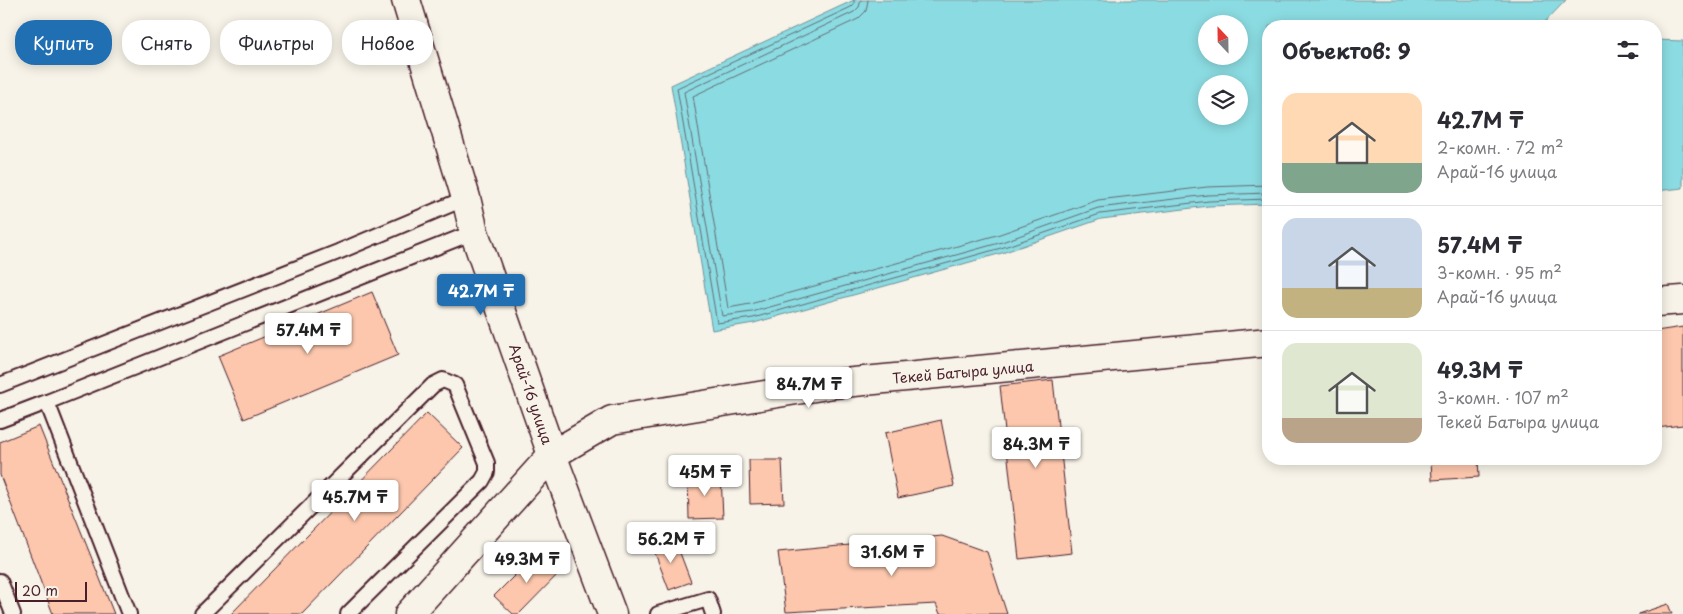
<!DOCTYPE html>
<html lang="ru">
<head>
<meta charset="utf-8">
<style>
	:root { --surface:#fff; --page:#f2f2f3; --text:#2b2b33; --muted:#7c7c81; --line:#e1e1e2; --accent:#1f6fb2 }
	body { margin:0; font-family:"Playpen Sans",sans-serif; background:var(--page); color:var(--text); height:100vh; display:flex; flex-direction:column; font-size:19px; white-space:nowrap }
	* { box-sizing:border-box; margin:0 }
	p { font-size:16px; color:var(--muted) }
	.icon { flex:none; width:28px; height:28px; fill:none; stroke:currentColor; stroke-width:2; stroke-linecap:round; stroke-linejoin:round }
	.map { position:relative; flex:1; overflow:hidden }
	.panel { position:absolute; left:1262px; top:20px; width:400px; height:445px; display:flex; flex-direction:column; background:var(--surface); border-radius:20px; box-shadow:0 2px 12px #0003 }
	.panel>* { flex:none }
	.top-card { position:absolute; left:15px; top:20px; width:475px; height:45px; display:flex; gap:10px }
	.needle { width:32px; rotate:338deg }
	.controls { position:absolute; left:1198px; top:15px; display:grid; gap:10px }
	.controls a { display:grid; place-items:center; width:50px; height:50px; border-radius:50%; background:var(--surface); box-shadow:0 2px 12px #0003; font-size:25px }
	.scale { position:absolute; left:15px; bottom:12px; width:72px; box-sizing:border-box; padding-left:5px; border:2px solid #4a1f2b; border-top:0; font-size:14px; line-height:18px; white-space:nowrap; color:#4a1f2b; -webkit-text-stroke:4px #f7f3e8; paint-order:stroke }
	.price { position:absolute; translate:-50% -42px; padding:0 11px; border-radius:5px; background:#fff; color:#222; font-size:16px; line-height:32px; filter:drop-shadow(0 1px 2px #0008) }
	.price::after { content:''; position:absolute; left:50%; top:30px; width:15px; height:11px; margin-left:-8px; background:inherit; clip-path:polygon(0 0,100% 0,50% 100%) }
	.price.selected { background:var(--accent); color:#fff }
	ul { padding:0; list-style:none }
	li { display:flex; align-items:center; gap:15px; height:125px; padding:0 20px }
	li+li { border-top:1px solid var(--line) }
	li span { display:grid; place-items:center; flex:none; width:140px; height:100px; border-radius:15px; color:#555 }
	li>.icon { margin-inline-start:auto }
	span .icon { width:60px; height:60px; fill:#fffc; stroke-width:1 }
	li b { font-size:21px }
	h2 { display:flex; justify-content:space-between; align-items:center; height:60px; padding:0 20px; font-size:21px }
	.pill { padding:0 18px; border-radius:20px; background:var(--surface); box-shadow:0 2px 12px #0003; font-size:18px; line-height:45px }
	.pill.selected { background:var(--accent); color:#fff }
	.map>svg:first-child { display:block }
	.water { fill:#8bdce2; stroke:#719099; fill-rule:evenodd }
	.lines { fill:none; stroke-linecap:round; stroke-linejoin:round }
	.shore { stroke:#646b74; stroke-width:1 }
	.building { fill:#fcc7ad; stroke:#4a1f2b }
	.lane-casing { stroke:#4a1f2b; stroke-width:18 }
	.street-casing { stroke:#4a1f2b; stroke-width:31 }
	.secondary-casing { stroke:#4a1f2b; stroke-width:31 }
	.lane { stroke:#f7f3e8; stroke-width:14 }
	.street { stroke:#f7f3e8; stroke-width:28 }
	.secondary { stroke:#f7f3e8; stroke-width:28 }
	.labels { text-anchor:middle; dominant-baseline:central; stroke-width:4; stroke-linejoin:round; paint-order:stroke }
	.street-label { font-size:14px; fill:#4a1f2b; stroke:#f7f3e8 }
</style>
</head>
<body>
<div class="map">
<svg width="1683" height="614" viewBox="0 0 1683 614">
	<rect width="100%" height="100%" fill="#f7f3e8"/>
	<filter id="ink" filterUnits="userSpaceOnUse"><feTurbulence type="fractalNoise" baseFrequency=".02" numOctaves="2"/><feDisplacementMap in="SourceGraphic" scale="10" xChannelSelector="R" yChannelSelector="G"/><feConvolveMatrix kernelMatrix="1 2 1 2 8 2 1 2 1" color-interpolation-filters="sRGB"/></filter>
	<g filter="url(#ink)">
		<g class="water">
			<path d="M854 0H1566L1541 26H1269V204L1209 206 1101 219 1002 253 754 323 712 330 671 85ZM1206 24H1239V56H1206ZM1206 84H1239V116H1206Z"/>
			<path d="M1656 40 1683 41V188L1656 191Z"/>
		</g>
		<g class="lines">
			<g class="shore">
				<path d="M854 0V4L851 7 677 88 717 323 753 318 1001 248 1100 214 1209 201 1269 199"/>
				<path d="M861 0 859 7 854 12 684 92 722 316 752 312 999 243 1098 208 1208 195 1269 193"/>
				<path d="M868 0 866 11 858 19 693 96 728 308 750 304 997 235 1098 200 1207 187 1269 185"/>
			</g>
		</g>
		<g class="building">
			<path d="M372 292 398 355 244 419 218 356Z"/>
			<path d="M1683 327V425L1656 428V331Z"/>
			<path d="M1053 380 1072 553 1019 559 1000 386Z"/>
			<path d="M427 413 463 448 302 614H231Z"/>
			<path d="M941 420 954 486 898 498 885 433Z"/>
			<path d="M39 426 114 614H53L0 475V442Z"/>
			<path d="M1431 459H1478L1479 477 1432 480Z"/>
			<path d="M749 460H782L784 503 750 504Z"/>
			<path d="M688 475H721L723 518 689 519Z"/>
			<path d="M942 536 987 552 1007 614H940L936 604 786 612 778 552Z"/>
			<path d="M674 537 691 582 669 590 652 545Z"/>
			<path d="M539 551 560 572 519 614H513L494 596Z"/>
			<path d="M1668 604 1672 614H1638Z"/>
		</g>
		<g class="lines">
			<g class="lane-casing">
				<g id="lane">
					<path d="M0 385 338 252 466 198"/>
					<path d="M47 402 474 232"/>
					<path d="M0 420 47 402 129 614"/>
					<path d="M0 581 13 614"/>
					<path d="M202 614 433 385 443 380 455 385 487 463V472L482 481 348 614"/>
					<path d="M658 614 708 599 713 614"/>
				</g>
			</g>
			<g class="street-casing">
				<path id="street" d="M406 0 466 198 474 232 552 455 612 614"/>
			</g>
			<g class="secondary-casing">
				<g id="secondary">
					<path d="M1656 302 1683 300"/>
					<path d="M409 614 552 455 612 420 833 384 1269 342"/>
				</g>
			</g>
			<use href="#lane" class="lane"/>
			<use href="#street" class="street"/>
			<use href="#secondary" class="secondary"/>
		</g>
	</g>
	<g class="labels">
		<g class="street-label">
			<text transform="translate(963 372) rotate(-5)">Текей Батыра улица</text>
			<text transform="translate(531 394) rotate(71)">Арай-16 улица</text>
		</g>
	</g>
</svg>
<div class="controls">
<a><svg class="needle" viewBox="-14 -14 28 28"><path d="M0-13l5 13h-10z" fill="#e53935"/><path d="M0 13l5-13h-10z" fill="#7c7c81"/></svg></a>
<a><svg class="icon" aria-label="layers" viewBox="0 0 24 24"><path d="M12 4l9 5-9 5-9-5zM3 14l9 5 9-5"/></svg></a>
</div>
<div class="scale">20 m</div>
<b class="price selected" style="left:481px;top:316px">42.7M ₸</b>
<b class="price" style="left:308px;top:355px">57.4M ₸</b>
<b class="price" style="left:809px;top:409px">84.7M ₸</b>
<b class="price" style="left:1036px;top:469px">84.3M ₸</b>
<b class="price" style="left:705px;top:497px">45M ₸</b>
<b class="price" style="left:355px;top:522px">45.7M ₸</b>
<b class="price" style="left:671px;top:564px">56.2M ₸</b>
<b class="price" style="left:892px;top:577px">31.6M ₸</b>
<b class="price" style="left:527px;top:584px">49.3M ₸</b>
<div class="top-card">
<a class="pill selected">Купить</a>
<a class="pill">Снять</a>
<a class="pill">Фильтры</a>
<a class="pill">Новое</a>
</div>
<section class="panel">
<h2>Объектов: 9<svg class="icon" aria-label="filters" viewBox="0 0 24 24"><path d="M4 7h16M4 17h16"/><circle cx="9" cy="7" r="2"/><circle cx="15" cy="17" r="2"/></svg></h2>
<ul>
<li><span style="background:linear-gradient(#ffd9b3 70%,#7fa58c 0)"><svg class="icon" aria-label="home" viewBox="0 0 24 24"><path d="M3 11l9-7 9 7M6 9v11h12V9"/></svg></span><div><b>42.7M ₸</b><p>2-комн. · 72 m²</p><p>Арай-16 улица</p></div></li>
<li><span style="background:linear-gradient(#c9d6e8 70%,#c2b280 0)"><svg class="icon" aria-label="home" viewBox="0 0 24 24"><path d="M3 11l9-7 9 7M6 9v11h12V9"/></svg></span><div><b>57.4M ₸</b><p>3-комн. · 95 m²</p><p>Арай-16 улица</p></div></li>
<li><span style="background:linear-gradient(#dfe7d0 75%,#b9a48a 0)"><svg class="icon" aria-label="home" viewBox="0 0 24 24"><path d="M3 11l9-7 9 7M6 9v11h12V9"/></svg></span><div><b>49.3M ₸</b><p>3-комн. · 107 m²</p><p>Текей Батыра улица</p></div></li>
</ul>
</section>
</div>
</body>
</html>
